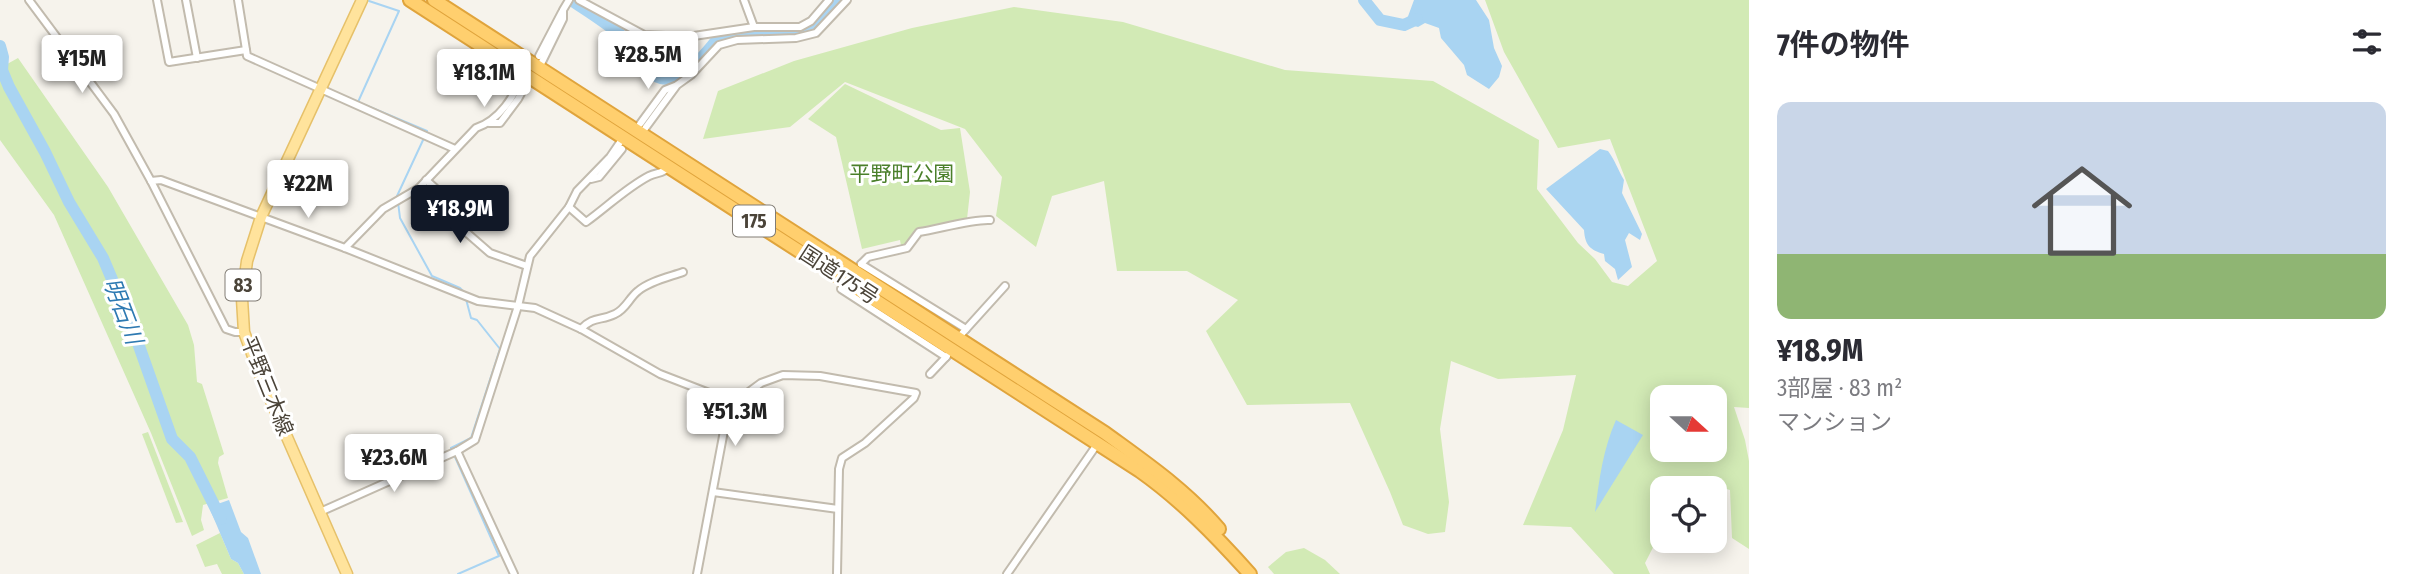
<!DOCTYPE html>
<html lang="ja">
<head>
<meta charset="utf-8">
<style>
	:root { --surface:#fff; --page:#f2f2f3; --text:#2b2b33; --muted:#7c7c81; --line:#e1e1e2; --accent:#111827 }
	body { margin:0; font-family:"Fira Sans Condensed","Noto Sans JP",sans-serif; background:var(--page); color:var(--text); height:100vh; display:flex; flex-direction:column; font-size:26px; white-space:nowrap }
	* { box-sizing:border-box; margin:0 }
	p { font-size:23px; color:var(--muted) }
	.icon { flex:none; width:38px; height:38px; fill:none; stroke:currentColor; stroke-width:2; stroke-linecap:round; stroke-linejoin:round }
	.map { position:relative; flex:1; overflow:hidden }
	.side { display:flex; flex-direction:column; background:var(--surface); width:665px }
	.side>* { flex:none }
	.needle { width:46px; rotate:111deg }
	.tools { position:absolute; left:1650px; top:385px; display:grid; gap:14px }
	.tools a { display:grid; place-items:center; width:77px; height:77px; border-radius:14px; background:var(--surface); box-shadow:0 4px 18px #0003; font-size:35px }
	.price { position:absolute; translate:-50% -60px; padding:0 16px; border-radius:7px; background:#fff; color:#222; font-size:23px; line-height:46px; filter:drop-shadow(0 2px 4px #0008) }
	.price::after { content:''; position:absolute; left:50%; top:42px; width:21px; height:16px; margin-left:-10px; background:inherit; clip-path:polygon(0 0,100% 0,50% 100%) }
	.price.current { background:var(--accent); color:#fff }
	ul { padding:0; list-style:none }
	li { display:grid; align-content:center; gap:14px; height:371px; padding:0 28px }
	li+li { border-top:2px solid var(--line) }
	li span { display:grid; place-items:center; height:217px; border-radius:14px; color:#555 }
	li>.icon { margin-inline-start:auto }
	span .icon { width:126px; height:126px; fill:#fffc; stroke-width:1 }
	li b { font-size:30px }
	h2 { display:flex; justify-content:space-between; align-items:center; height:84px; padding:0 28px; font-size:30px }
	main { display:flex; flex:1; min-height:0 }
	.map>svg:first-child { display:block }
	.green { fill:#d2eab5; fill-rule:evenodd }
	.water { fill:#a9d4f2 }
	.lines { fill:none; stroke-linecap:round; stroke-linejoin:round }
	.stream { stroke:#a9d4f2; stroke-width:2 }
	.river { stroke:#a9d4f2; stroke-width:12 }
	.street-casing { stroke:#c2bbae; stroke-width:10 }
	.primary-casing { stroke:#e6c16a; stroke-width:13 }
	.highway-casing { stroke:#e0a43c; stroke-width:16 }
	.street { stroke:#fff; stroke-width:6 }
	.primary { stroke:#ffe39c; stroke-width:10 }
	.highway { stroke:#ffcf6e; stroke-width:12 }
	.labels { text-anchor:middle; dominant-baseline:central; stroke-width:6; stroke-linejoin:round; paint-order:stroke }
	.shield { fill:#fff; stroke:#817c74; stroke-width:2 }
	.shield-label { font-size:19px; font-weight:bold; fill:#4b4439 }
	.park-label { font-size:21px; fill:#4a7f2a; stroke:#fff }
	.street-label { font-size:21px; fill:#4b4439; stroke:#fff }
	.water-label { font-size:23px; font-style:italic; fill:#2e7ab2; stroke:#fff }
</style>
</head>
<body>
<main>
<div class="map">
<svg width="1749" height="574" viewBox="0 0 1749 574">
	<rect width="100%" height="100%" fill="#f6f3ec"/>
	<g class="green">
		<path d="M1485 0H1749V408L1734 407 1745 440 1749 461V549L1732 538 1730 490 1690 479 1684 488H1662V530L1645 563 1650 574H1614L1571 527 1523 525 1563 430 1576 375 1498 379 1451 361 1440 429 1449 502 1445 532 1428 534 1403 525 1390 492 1350 403 1247 405 1206 331 1238 300 1187 271H1117L1104 181 1052 196 1036 247 996 216 1002 177 965 129 845 82 790 127 703 139 718 91 794 61 912 28 1014 7 1123 22 1285 70 1433 81 1539 140 1537 189 1578 243 1595 259 1612 282 1628 286 1657 261 1610 139 1558 148 1504 52ZM1662 397H1715V450H1662Z"/>
		<path d="M18 58 108 187 188 325 194 345 197 382 202 384 224 454 219 457 218 463 228 498 203 505 201 520 204 530 192 536 151 433 54 215 0 140V68Z"/>
		<path d="M845 84 941 130 960 128 970 192 967 219 963 222 917 229 906 244 901 246 900 240 862 249 836 137 808 119Z"/>
		<path d="M148 432 183 522 176 523 142 434Z"/>
		<path d="M220 533 231 559 238 563 244 574H222L217 564 205 567 196 545Z"/>
		<path d="M1304 548 1325 560 1340 574H1274L1268 567 1286 552Z"/>
	</g>
	<g class="water">
		<path d="M1414 0H1476L1489 20 1494 48 1502 66 1499 77 1489 89 1467 75 1464 65 1441 38 1439 28 1425 23 1418 27 1411 25 1405 31 1403 30Z"/>
		<path d="M1600 149 1608 151C1615 160 1618 170 1624 180L1622 193 1642 234 1640 240 1629 233 1625 240 1632 267 1618 280 1615 269 1605 261 1604 254C1590 250 1585 245 1584 230L1546 189Z"/>
		<path d="M1616 420 1643 435 1595 512C1599 480 1603 449 1616 420Z"/>
		<path d="M229 500 241 532 248 538 261 574H244L238 563 231 559 209 507Z"/>
	</g>
	<g class="lines">
		<g class="stream">
			<path d="M369 1 399 11 358 102 427 131V133"/>
			<path d="M397 196 424 138"/>
			<path d="M398 202 400 218 432 276 460 288 465 293"/>
			<path d="M458 574 499 556 451 448 471 438 500 349 477 320 471 318 466 299"/>
		</g>
		<g class="river">
			<path d="M571 0C589 12 609 24 624 38 634 48 638 60 647 69 672 96 701 60 716 41L758 32 801 31 813 28 838 0"/>
			<path d="M1364 0 1380 20 1404 25 1417 19"/>
			<path d="M0 46 3 57 2 70 9 87 45 152 69 202 103 258 133 329 172 439 190 457 221 519"/>
		</g>
		<g class="street-casing">
			<g id="street">
				<path d="M29 0 114 114 151 181 226 329 235 332H244"/>
				<path d="M157 0 169 62 246 50"/>
				<path d="M186 0 197 58"/>
				<path d="M238 0 247 56 455 149"/>
				<path d="M579 0 644 35 687 37 754 27H800L811 21 829 0"/>
				<path d="M744 0 754 27"/>
				<path d="M539 56 562 12"/>
				<path d="M539 68 563 19V10L569 0"/>
				<path d="M489 123H500L518 99 526 84"/>
				<path d="M640 124 665 90 675 86"/>
				<path d="M641 134 677 85 691 75 719 45 737 40 796 38 816 33 847 0"/>
				<path d="M591 179 599 177 622 149"/>
				<path d="M426 180 435 188 443 212 490 253 527 266"/>
				<path d="M151 181 161 180 345 248 478 301 535 308 581 329 660 374 717 396 730 399 742 397 761 383 783 375 820 376 916 393 914 398 865 443 842 458 839 469 837 574"/>
				<path d="M569 207 586 222C607 207 626 188 649 176 657 172 663 174 669 167"/>
				<path d="M345 248 383 209 419 188 476 128C500 120 514 96 524 74"/>
				<path d="M861 264 868 257 907 248 919 232C939 229 972 219 990 220"/>
				<path d="M861 264 966 329"/>
				<path d="M846 282 841 289 946 357"/>
				<path d="M581 329C593 316 601 321 615 314 626 309 629 298 638 291 650 281 669 277 683 272"/>
				<path d="M958 338 1005 286"/>
				<path d="M930 374 947 356"/>
				<path d="M457 451 514 574"/>
				<path d="M713 492 838 509"/>
				<path d="M320 512 457 451 475 440 518 306 530 256 569 207 577 191 610 157 623 138"/>
				<path d="M697 574 730 399"/>
				<path d="M1007 574 1098 443"/>
			</g>
		</g>
		<g class="primary-casing">
			<path id="primary" d="M347 574 261 378 244 332 242 299 247 261 261 217 362 0"/>
		</g>
		<g class="highway-casing">
			<g id="highway">
				<path d="M410 0 1140 471C1181 500 1216 536 1250 574"/>
				<path d="M434 0 1105 433C1146 463 1186 490 1219 529"/>
			</g>
		</g>
		<use href="#street" class="street"/>
		<use href="#primary" class="primary"/>
		<use href="#highway" class="highway"/>
	</g>
	<g class="labels">
		<g class="shield">
			<rect x="733" y="205.5" width="42" height="31" rx="5"/>
			<rect x="225.5" y="269.5" width="35" height="31" rx="5"/>
		</g>
		<g class="shield-label">
			<text x="754" y="221">175</text>
			<text x="243" y="285">83</text>
		</g>
		<g class="park-label">
			<text x="902" y="174">平野町公園</text>
		</g>
		<g class="street-label">
			<text transform="translate(839 275) rotate(33)">国道175号</text>
			<text transform="translate(267 386) rotate(68)">平野三木線</text>
		</g>
		<g class="water-label">
			<text transform="translate(123 311) rotate(69)">明石川</text>
		</g>
	</g>
</svg>
<div class="tools">
<a><svg class="needle" viewBox="-14 -14 28 28"><path d="M0-13l5 13h-10z" fill="#e53935"/><path d="M0 13l5-13h-10z" fill="#7c7c81"/></svg></a>
<a><svg class="icon" aria-label="locate" viewBox="0 0 24 24"><circle cx="12" cy="12" r="6"/><path d="M12 2v4M12 18v4M2 12h4M18 12h4"/></svg></a>
</div>
<b class="price" style="left:648px;top:91px">¥28.5M</b>
<b class="price" style="left:82px;top:95px">¥15M</b>
<b class="price" style="left:484px;top:109px">¥18.1M</b>
<b class="price" style="left:308px;top:220px">¥22M</b>
<b class="price current" style="left:460px;top:245px">¥18.9M</b>
<b class="price" style="left:735px;top:448px">¥51.3M</b>
<b class="price" style="left:394px;top:494px">¥23.6M</b>
</div>
<section class="side">
<h2>7件の物件<svg class="icon" aria-label="filters" viewBox="0 0 24 24"><path d="M4 7h16M4 17h16"/><circle cx="9" cy="7" r="2"/><circle cx="15" cy="17" r="2"/></svg></h2>
<ul>
<li><span style="background:linear-gradient(#c9d6e8 70%,#8fb573 0)"><svg class="icon" aria-label="home" viewBox="0 0 24 24"><path d="M3 11l9-7 9 7M6 9v11h12V9"/></svg></span><div><b>¥18.9M</b><p>3部屋 · 83 m²</p><p>マンション</p></div></li>
</ul>
</section>
</main>
</body>
</html>
